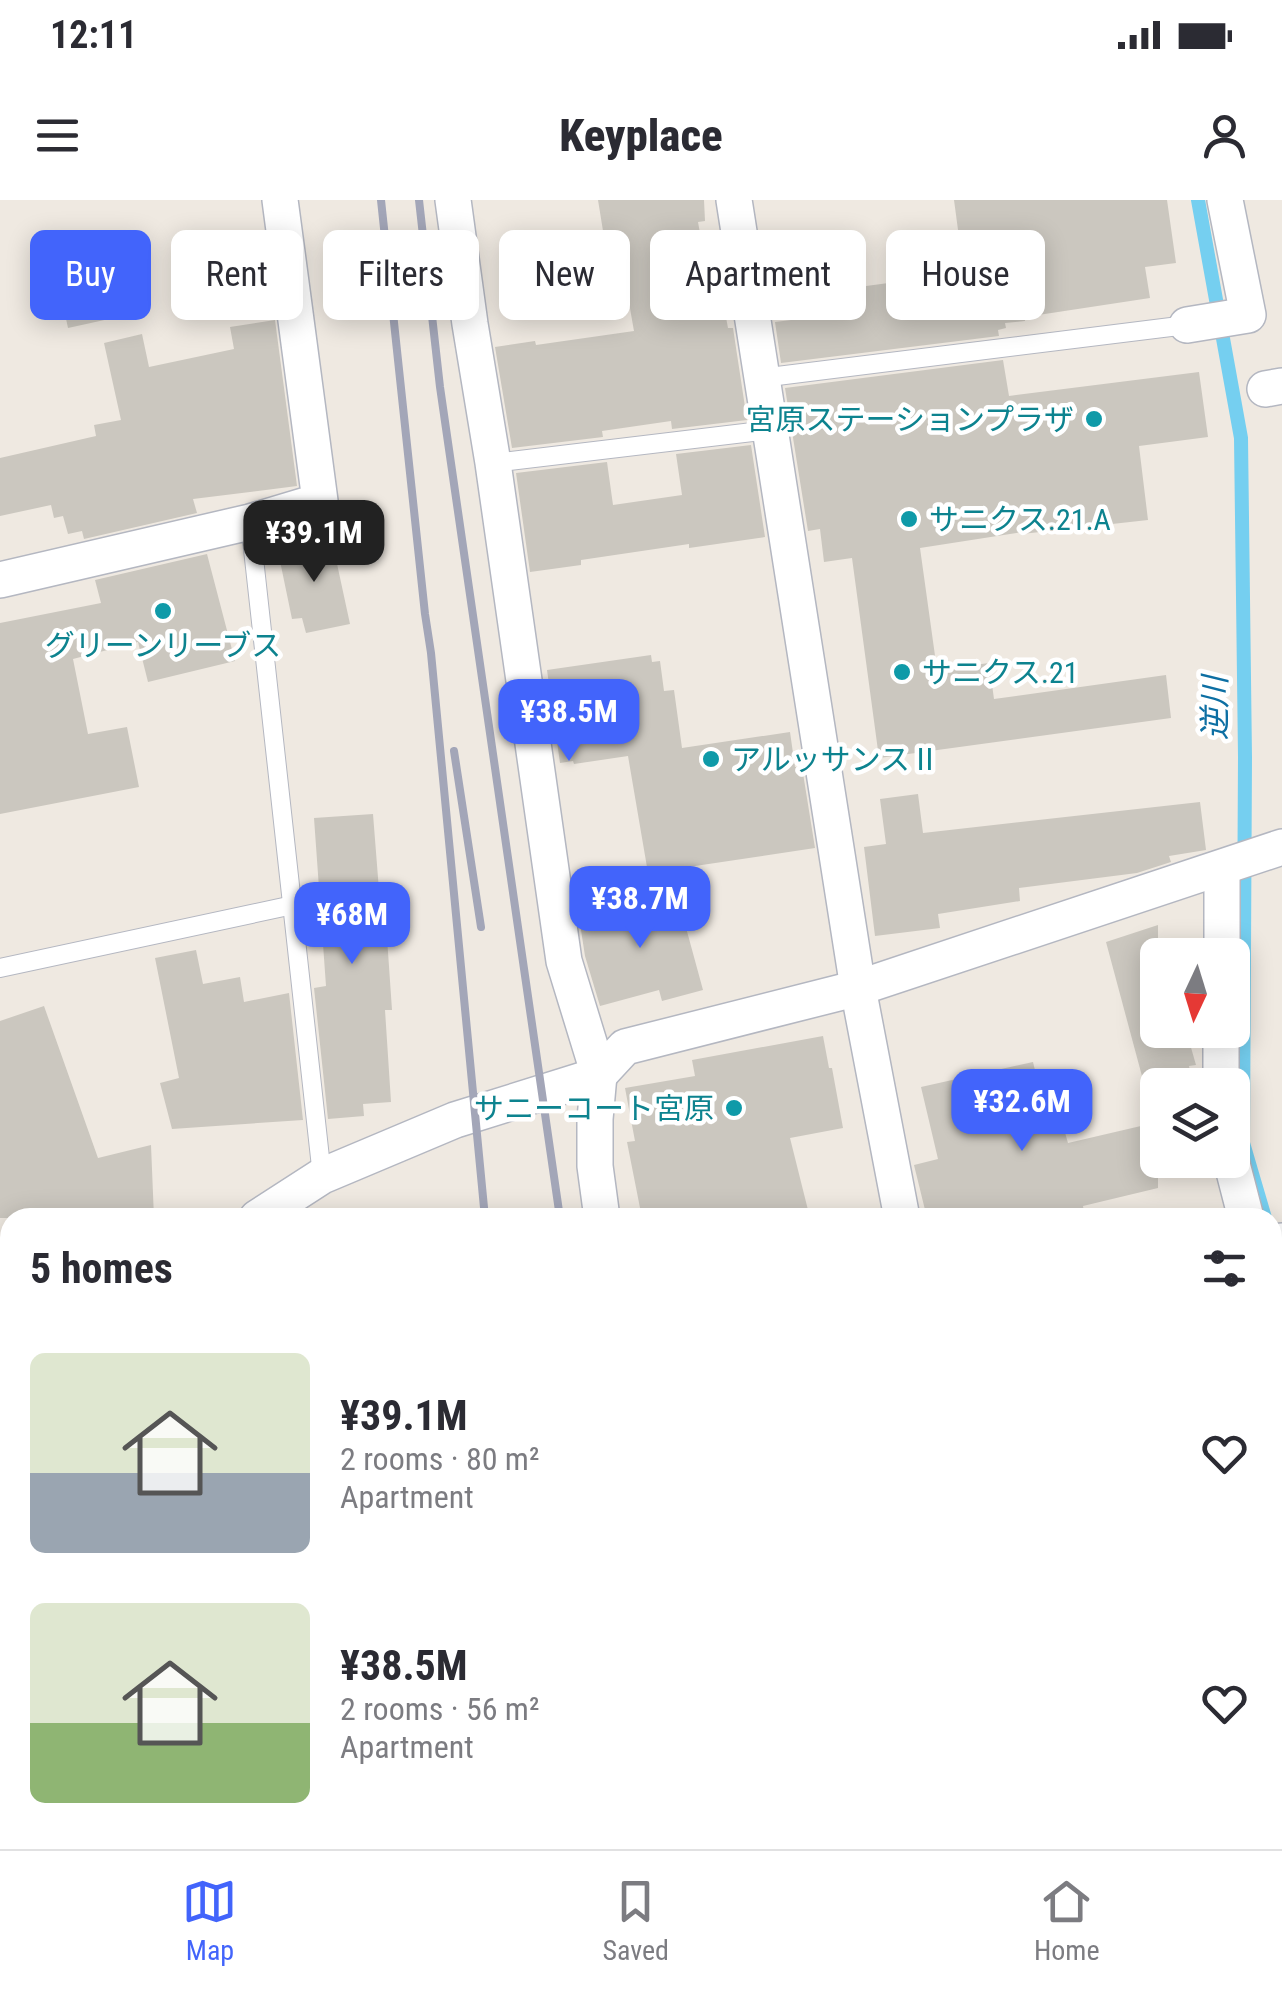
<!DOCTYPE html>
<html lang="en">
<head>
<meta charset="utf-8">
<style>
	:root { --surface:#fff; --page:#f2f2f3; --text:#2b2b33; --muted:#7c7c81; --line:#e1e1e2; --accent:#4264fb }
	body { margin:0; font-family:"Roboto Condensed","Noto Sans JP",sans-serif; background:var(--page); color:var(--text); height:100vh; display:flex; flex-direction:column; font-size:38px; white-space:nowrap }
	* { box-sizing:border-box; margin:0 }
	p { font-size:32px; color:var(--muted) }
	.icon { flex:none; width:55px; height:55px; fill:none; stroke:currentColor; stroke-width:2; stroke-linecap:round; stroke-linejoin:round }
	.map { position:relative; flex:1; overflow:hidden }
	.drawer { position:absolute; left:0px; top:1008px; width:1282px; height:642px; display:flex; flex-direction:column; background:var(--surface); border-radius:30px 30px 0 0; box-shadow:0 5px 25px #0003 }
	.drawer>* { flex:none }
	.guide { position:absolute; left:30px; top:30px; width:1222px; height:90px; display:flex; gap:20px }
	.needle { width:65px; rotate:184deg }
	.buttons { position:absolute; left:1140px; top:738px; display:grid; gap:20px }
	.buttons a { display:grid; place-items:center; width:110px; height:110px; border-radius:15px; background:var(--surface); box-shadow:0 5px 25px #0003; font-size:50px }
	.price { position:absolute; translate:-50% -85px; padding:0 22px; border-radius:20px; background:var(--accent); color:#fff; font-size:32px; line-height:65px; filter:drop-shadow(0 2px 5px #0008) }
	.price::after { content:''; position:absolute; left:50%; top:60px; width:30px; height:22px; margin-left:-15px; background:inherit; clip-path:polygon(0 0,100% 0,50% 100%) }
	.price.current { background:#222; color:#fff }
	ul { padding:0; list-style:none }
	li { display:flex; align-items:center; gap:30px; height:250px; padding:0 30px }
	li span { display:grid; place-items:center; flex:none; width:280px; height:200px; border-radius:15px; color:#555 }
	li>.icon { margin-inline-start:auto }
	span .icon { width:120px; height:120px; fill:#fffc; stroke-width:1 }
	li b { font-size:42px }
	h2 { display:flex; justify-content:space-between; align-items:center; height:120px; padding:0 30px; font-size:42px }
	.chip { padding:0 35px; border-radius:15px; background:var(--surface); box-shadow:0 5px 25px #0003; font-size:35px; line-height:90px }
	.chip.current { background:var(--accent); color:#fff }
	.status { display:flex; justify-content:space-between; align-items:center; height:70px; padding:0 50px; background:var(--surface); direction:ltr }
	.status svg { height:28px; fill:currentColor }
	header { display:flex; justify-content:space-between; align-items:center; height:130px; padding:0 30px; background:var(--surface); font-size:45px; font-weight:800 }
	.tab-bar { display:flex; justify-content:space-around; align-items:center; height:140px; border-top:2px solid var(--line); background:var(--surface); font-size:28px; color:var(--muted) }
	.tab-bar a { display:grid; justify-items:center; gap:5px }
	.tab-bar .current { color:var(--accent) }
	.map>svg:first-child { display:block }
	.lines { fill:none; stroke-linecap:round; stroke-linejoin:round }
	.stream { stroke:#75cff0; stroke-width:14 }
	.building { fill:#cbc7bf }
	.service-casing { stroke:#b4b7c1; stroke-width:20 }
	.minor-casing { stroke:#b4b7c1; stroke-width:38 }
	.tertiary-casing { stroke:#b4b7c1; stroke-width:48 }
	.service { stroke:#fff; stroke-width:18 }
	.minor { stroke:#fff; stroke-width:35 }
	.tertiary { stroke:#fff; stroke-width:45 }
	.rail { stroke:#a3a6b8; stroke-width:8 }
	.culture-dot { fill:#0f9aa8; stroke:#fff; stroke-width:4 }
	.labels { text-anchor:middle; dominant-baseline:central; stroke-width:9; stroke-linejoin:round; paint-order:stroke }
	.culture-label { font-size:30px; fill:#0d838f; stroke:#fff; text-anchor:start }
	.water-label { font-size:32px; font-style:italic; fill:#0d6fa3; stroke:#fff }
</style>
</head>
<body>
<div class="status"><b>12:11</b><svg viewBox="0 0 49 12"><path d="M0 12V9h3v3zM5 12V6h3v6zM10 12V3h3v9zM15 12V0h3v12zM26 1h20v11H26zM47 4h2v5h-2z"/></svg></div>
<header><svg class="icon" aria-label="menu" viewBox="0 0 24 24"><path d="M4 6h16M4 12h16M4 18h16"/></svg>Keyplace<svg class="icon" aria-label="person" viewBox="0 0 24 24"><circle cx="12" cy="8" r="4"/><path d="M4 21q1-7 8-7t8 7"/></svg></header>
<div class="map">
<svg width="1282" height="1649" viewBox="0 0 1282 1649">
	<rect width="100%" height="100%" fill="#efe9e1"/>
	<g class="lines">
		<g class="stream">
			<path d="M1198 0 1241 238 1245 557 1243 943 1265 1018"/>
			<path d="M1273 1044 1282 1070"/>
			<path d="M1272 1151 1282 1149"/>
		</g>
	</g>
	<g class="building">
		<path d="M598 0H704L705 21 698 22 703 50 713 48 728 128H733L747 220 672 229 671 221 602 231 603 237 512 248 495 147 535 141 536 145 634 131 617 35 604 37Z"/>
		<path d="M954 0H1167L1176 63 1145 67 1150 98 1025 117V121L1005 123 1006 128 998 130 999 136 781 163 775 122 847 113 844 89 918 79 917 73 963 67Z"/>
		<path d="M95 54 109 119 68 128 54 63Z"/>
		<path d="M275 120 297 286 193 299 197 313 84 339 82 331 68 334 63 316 54 318 51 305 0 316V258L96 236 94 225 121 220 104 143 142 134 149 167 234 149 230 127Z"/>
		<path d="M1003 160 1009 196 1199 172 1208 237 1139 246 1148 320 1022 334V332L920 348 937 470 989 463 994 499 1166 475 1171 518 879 558 852 358 824 362 820 329 808 331 785 188Z"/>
		<path d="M751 245 765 337 689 348V344L581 360V365L530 372 516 273 607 262 613 305 682 295 676 254Z"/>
		<path d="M331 336 350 424 306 433 302 418 292 419 280 361 286 360 283 346Z"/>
		<path d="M207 354 235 461 148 482 138 442 73 459 88 534 127 527 139 587 0 614V423L101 403 95 380Z"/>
		<path d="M651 455 652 462 660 461 664 491 674 490 682 548 790 532 795 567H802L815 648 648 673 628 556 574 564 573 561 560 563 547 470Z"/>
		<path d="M918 594 923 633 1200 602 1206 650 1169 656 1171 662 1137 673 1019 688 1020 701 938 714 940 728 875 736 864 647 886 644 880 599Z"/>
		<path d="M373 614 380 703 384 702 388 752 392 810H385L391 902 363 904 364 916 328 919 314 788 326 786 314 618Z"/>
		<path d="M676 691 703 790 662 801 659 790 600 806 585 756 579 717Z"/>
		<path d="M1158 725V830H1186L1196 865 1189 866 1193 885H1158V889L1146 891 1106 742Z"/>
		<path d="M196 750 203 784 240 777 244 802 289 793 303 920 172 929 160 883 179 878 155 758Z"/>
		<path d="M44 806 98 958 151 945 154 1018H0V821Z"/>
		<path d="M823 836 829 868H832L843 928 790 938 810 1018H642L627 942 635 941 625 888 695 876 692 860Z"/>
		<path d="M1033 862 1050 932 1064 929 1068 943 1158 922V988L1083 1006 1084 1012 1061 1018H927L914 965 938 959 921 887Z"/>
	</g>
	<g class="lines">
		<g class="service-casing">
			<g id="service">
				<path d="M761 178 1187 125"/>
				<path d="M493 263 769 230"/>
				<path d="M250 322 322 976"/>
				<path d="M0 768 293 705"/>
			</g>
		</g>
		<g class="minor-casing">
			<g id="minor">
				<path d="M453 0 470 124 493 263 564 761 599 875 595 919V966L602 1018"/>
				<path d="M734 0 858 788 902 1018"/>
				<path d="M1187 125 1248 115 1225 0"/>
				<path d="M1265 189 1282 186"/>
				<path d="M0 380 250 322 320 301 280 0"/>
				<path d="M1222 755V668"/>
				<path d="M1221 885V830"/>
				<path d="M1231 960 1246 1018"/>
				<path d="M257 1018 322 976 455 920 599 875 625 847 858 788 1282 647"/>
				<path d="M1272 1043 1282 1041"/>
				<path d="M1272 1084 1282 1101"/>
				<path d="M0 1212 10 1203"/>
				<path d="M352 1640 353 1649"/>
				<path d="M682 1640 683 1649"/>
				<path d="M1020 1640 1022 1649"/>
			</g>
		</g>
		<g class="tertiary-casing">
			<g id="tertiary">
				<path d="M0 1298 10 1315"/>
				<path d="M92 1640 93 1649"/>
			</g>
		</g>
		<use href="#service" class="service"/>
		<use href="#minor" class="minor"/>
		<use href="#tertiary" class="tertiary"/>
		<g class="rail">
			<path d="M381 0 425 414 431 453 485 1018"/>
			<path d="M419 0 440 187 560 1018"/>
			<path d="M454 551 481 727"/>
			<path d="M552 1640 553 1649"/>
			<path d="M638 1640 639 1649"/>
		</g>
	</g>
	<g class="culture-dot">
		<circle cx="1094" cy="219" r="10"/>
		<circle cx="909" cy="319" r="10"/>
		<circle cx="163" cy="411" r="10"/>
		<circle cx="902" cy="472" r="10"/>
		<circle cx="711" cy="559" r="10"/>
		<circle cx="734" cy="908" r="10"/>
	</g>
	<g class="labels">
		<g class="culture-label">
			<text x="1074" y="219" text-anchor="end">宮原ステーションプラザ</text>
			<text x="929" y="319">サニクス.21.A</text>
			<text x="163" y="445" text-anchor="middle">グリーンリーブス</text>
			<text x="922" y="472">サニクス.21</text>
			<text x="731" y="559">アルッサンスⅡ</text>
			<text x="714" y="908" text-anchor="end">サニーコート宮原</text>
		</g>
		<g class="water-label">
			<text transform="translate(1215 508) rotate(-90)">逆川</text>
		</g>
	</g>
</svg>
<div class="buttons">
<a><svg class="needle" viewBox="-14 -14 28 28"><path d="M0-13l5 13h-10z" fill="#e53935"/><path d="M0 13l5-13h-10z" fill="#7c7c81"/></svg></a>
<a><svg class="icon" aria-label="layers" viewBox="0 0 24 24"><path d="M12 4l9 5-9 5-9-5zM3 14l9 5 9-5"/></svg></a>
</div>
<b class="price current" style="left:314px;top:385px">¥39.1M</b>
<b class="price" style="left:569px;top:564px">¥38.5M</b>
<b class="price" style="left:640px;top:751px">¥38.7M</b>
<b class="price" style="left:352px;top:767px">¥68M</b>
<b class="price" style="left:1022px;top:954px">¥32.6M</b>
<div class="guide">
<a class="chip current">Buy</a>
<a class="chip">Rent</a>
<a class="chip">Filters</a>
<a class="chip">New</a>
<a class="chip">Apartment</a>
<a class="chip">House</a>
</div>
<section class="drawer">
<h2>5 homes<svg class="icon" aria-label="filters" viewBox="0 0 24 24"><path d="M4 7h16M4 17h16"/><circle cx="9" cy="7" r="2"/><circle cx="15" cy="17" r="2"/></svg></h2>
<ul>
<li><span style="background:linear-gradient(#dfe7d0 60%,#9aa5b1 0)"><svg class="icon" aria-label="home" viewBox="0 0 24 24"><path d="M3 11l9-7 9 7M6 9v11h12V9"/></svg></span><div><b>¥39.1M</b><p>2 rooms · 80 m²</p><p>Apartment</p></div><svg class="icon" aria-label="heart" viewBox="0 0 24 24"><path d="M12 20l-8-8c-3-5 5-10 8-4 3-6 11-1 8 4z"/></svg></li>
<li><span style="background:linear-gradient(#dfe7d0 60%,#8fb573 0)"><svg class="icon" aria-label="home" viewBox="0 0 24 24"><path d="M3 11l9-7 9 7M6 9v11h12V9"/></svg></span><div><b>¥38.5M</b><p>2 rooms · 56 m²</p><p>Apartment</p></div><svg class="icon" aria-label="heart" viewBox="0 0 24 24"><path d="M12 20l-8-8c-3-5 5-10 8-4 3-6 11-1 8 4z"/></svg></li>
</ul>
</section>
</div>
<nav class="tab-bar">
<a class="current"><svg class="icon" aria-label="map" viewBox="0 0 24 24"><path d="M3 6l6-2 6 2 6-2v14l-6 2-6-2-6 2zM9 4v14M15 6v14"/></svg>Map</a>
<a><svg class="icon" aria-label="saved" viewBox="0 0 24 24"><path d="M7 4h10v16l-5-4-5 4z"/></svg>Saved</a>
<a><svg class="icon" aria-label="home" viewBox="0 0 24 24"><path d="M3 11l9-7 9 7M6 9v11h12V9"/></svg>Home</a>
</nav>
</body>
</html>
